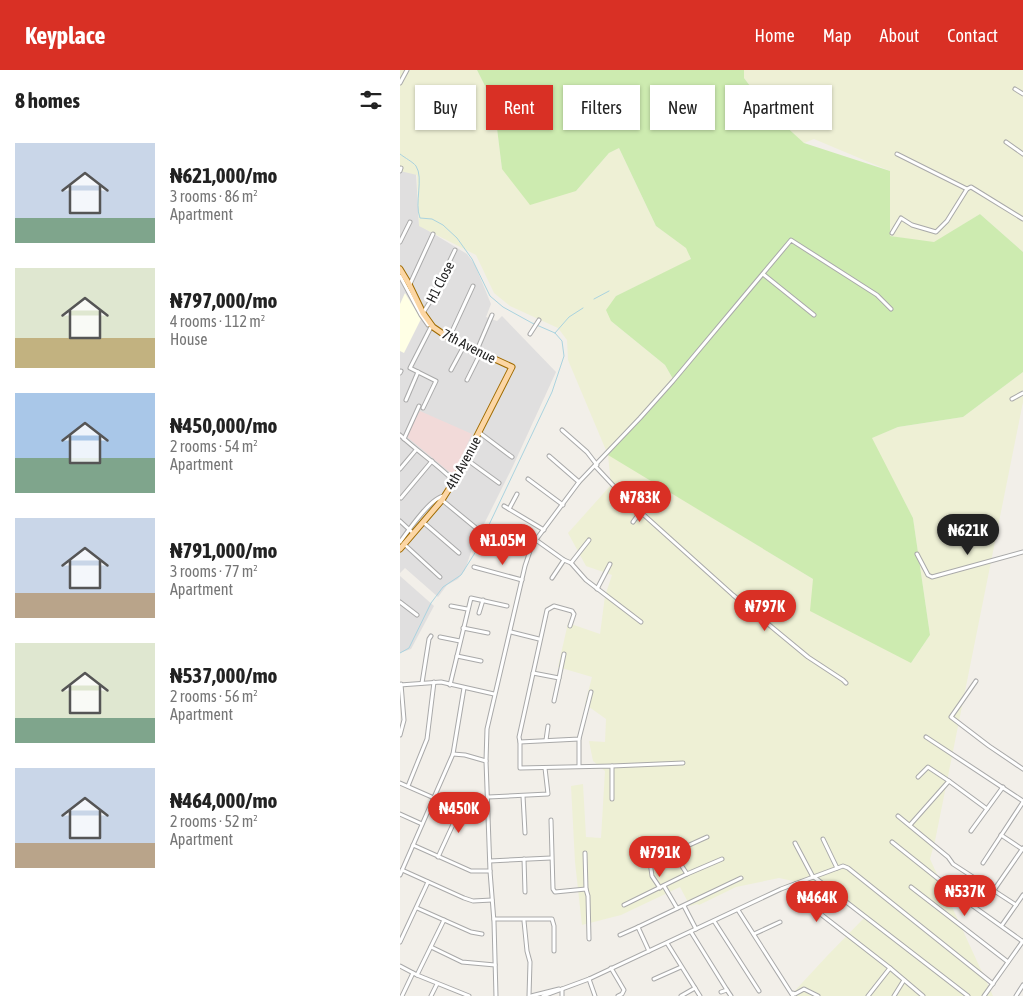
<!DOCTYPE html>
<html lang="en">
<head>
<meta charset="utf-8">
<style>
	:root { --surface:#fff; --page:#f2f2f2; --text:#222; --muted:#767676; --accent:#d93025 }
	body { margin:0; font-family:"Asap Condensed",sans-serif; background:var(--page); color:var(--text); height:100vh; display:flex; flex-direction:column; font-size:19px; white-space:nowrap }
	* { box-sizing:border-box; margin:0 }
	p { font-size:16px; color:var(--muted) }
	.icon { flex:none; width:28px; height:28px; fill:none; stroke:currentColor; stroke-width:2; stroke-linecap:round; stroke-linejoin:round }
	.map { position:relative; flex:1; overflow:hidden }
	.side { display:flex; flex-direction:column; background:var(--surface); width:400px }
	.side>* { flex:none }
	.banner { position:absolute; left:15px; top:15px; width:475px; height:45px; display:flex; gap:10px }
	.price { position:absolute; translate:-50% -42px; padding:0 11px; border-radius:18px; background:var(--accent); color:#fff; font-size:16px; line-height:32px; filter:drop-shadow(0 1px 2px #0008) }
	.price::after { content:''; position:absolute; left:50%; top:30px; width:15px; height:11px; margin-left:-8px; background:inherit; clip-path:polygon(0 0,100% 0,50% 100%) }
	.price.on { background:#222; color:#fff }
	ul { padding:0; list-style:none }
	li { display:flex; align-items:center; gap:15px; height:125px; padding:0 15px }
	li span { display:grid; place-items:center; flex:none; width:140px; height:100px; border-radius:0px; color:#555 }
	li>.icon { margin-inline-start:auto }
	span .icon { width:60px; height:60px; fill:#fffc; stroke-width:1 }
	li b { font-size:21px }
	h2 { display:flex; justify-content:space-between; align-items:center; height:60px; padding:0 15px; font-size:21px }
	.chip { padding:0 18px; border-radius:0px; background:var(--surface); box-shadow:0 1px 4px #0004; font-size:18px; line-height:45px }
	.chip.on { background:var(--accent); color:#fff }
	header { display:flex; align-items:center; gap:30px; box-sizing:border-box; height:70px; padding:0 25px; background:var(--accent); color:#fff }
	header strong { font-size:24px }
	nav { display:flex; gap:28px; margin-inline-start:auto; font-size:18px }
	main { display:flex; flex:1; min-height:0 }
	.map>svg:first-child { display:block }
	.residential { fill:#e0dfdf }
	.commercial { fill:#f2dad9 }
	.education { fill:#ffffe5 }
	.farmland { fill:#eef0d5 }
	.grass { fill:#cdebb0 }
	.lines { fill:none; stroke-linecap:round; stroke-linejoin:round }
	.stream { stroke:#aad3df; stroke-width:1 }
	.minor-casing { stroke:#a9a9a9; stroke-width:5 }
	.major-casing { stroke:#a06b00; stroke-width:7 }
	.minor { stroke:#fff; stroke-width:3 }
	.major { stroke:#fcd6a4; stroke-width:5 }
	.labels { text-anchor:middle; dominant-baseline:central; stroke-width:5; stroke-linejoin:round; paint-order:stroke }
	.street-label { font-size:14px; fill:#222; stroke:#fff }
</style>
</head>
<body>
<header>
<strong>Keyplace</strong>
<nav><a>Home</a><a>Map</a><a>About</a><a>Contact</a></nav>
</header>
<main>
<section class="side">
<h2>8 homes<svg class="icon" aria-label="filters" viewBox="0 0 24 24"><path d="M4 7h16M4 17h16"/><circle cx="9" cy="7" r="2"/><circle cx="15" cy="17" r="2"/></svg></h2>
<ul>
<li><span style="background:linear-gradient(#c9d6e8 75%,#7fa58c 0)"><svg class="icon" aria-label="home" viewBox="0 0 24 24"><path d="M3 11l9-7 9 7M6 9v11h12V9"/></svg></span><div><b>₦621,000/mo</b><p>3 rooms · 86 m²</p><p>Apartment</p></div></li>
<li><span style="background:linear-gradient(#dfe7d0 70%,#c2b280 0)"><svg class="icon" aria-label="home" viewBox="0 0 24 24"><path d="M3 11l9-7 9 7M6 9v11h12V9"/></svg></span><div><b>₦797,000/mo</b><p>4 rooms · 112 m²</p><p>House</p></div></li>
<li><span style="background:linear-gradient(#a9c7e8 65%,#7fa58c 0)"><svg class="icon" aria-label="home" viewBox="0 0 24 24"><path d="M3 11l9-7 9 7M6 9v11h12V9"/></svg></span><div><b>₦450,000/mo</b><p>2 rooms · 54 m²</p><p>Apartment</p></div></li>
<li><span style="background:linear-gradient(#c9d6e8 75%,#b9a48a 0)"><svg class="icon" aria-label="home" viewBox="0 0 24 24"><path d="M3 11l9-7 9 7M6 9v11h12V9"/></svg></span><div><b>₦791,000/mo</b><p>3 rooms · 77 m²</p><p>Apartment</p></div></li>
<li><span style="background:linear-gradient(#dfe7d0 75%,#7fa58c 0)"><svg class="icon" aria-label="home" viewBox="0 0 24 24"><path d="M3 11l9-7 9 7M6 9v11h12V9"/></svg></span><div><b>₦537,000/mo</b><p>2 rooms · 56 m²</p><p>Apartment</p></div></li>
<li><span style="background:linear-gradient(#c9d6e8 75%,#b9a48a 0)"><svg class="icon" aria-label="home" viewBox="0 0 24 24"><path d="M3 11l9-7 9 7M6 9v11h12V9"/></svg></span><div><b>₦464,000/mo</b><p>2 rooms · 52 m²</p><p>Apartment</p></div></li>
</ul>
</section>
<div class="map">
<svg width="623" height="926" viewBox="0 0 623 926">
	<rect width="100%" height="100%" fill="#f2efe9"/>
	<g class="residential">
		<path d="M0 100 16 104 19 155 67 184 75 195 91 234 86 247 97 251 102 246 156 302 113 396 73 476 65 500 58 509 47 515 38 527 5 498 0 503Z"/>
		<path d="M0 506 34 536 11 579 0 583Z"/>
	</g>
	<path class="commercial" d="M20 341 72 364 53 405 6 366Z"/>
	<path class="education" d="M5 223 21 249 4 283 0 281V234Z"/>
	<g class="farmland">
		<path d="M0 0H77L94 34 102 99 176 121 209 83 219 78 256 156 287 178 291 190 216 226 211 251 265 295 273 309 208 384 413 509 511 593 530 565 513 448 471 368 498 357 563 347 623 302V332L535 771 530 789 593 926H390L427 886 464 848 431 819 379 808 336 817 299 835 297 834 290 836 280 817 221 845 182 855 175 792 171 716 183 714 186 767 201 768 205 701 193 691 189 671 205 672 206 649 185 634 192 607 158 597 168 553 200 564 205 526 212 505 186 496 168 463 211 415 208 385 168 290 167 270 158 258 110 236 94 223 76 185 19 156 17 105 0 101Z"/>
		<path d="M344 0H623V182L580 144 534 173 490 166V101L414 69 404 73 369 41 344 8Z"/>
	</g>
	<path class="grass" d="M77 0H344V8L369 41 404 73 490 101V166L534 172 580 144 623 182V302L563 347 498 357 472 368 513 448 530 565 511 593 410 541 413 509 208 385 273 309 265 295 211 251 206 240 216 226 291 189 286 178 256 156 219 78 209 83 176 121 130 135 102 99 94 34Z"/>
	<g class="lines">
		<g class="stream">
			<path d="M0 84C5 88 13 92 16 96 24 108 14 133 20 148L32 149 43 155 57 168 72 189 90 226 103 237 132 253 155 263 162 271 164 286 152 322 78 478 61 505 43 517 31 533 9 578 0 583"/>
			<path d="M194 229 209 221"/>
			<path d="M155 263 169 247 183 238"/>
		</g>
		<g class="minor-casing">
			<g id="minor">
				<path d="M0 13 7 0"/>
				<path d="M615 19 623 24"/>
				<path d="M606 72 623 84"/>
				<path d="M497 84 567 119 571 117 623 149"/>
				<path d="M0 101 1 98"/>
				<path d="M492 163 501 148 512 155 536 162 547 151 567 119"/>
				<path d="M0 172 10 152"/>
				<path d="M363 204 414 245"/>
				<path d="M0 206 21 245 28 255"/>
				<path d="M10 214 33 164"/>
				<path d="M23 243 31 230 55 180"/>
				<path d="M130 264 139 250"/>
				<path d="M49 268 73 216"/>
				<path d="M77 280 92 245"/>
				<path d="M51 300 64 276"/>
				<path d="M0 303 1 301"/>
				<path d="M67 310 80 284"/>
				<path d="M612 329 623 323"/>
				<path d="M6 330 18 302"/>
				<path d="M23 338 36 311 10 298 31 257"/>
				<path d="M162 360 187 382 197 395"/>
				<path d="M80 363 112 387"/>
				<path d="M0 365C17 381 37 394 54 411"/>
				<path d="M4 369 19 336"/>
				<path d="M149 386 179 412"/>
				<path d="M66 389 99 413"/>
				<path d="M195 396 225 428 333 525 408 587 443 610 446 613"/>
				<path d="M0 399 16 380"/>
				<path d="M128 409 163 435"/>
				<path d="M1 428 32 391"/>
				<path d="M42 430 76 458"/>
				<path d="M104 436 144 460"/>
				<path d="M109 439 117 424"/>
				<path d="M0 451 13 463"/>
				<path d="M23 452 59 483"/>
				<path d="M233 452 241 441"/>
				<path d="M136 470 164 490 171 493 186 510 241 552"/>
				<path d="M0 472C8 461 31 427 44 426"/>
				<path d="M4 474 40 507"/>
				<path d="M517 484 528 505 532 507 623 482"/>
				<path d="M171 493 189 470"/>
				<path d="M74 497 122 510"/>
				<path d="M152 508 164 490"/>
				<path d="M197 519 210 494"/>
				<path d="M0 532 17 545"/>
				<path d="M51 536 67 539"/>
				<path d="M79 543 83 530"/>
				<path d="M170 556 174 544 172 541 154 536 147 540 119 667 120 672V698L212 696V729"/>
				<path d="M63 558 88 563"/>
				<path d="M111 562 139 569"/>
				<path d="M40 567 60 571"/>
				<path d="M57 586 81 591"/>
				<path d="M133 603 159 608 154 631"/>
				<path d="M159 608 164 584"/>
				<path d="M576 611 551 647 589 676 623 699"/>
				<path d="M22 613 29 569 31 566"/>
				<path d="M0 615 41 612 94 624"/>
				<path d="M50 615 71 528 107 536"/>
				<path d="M0 665 4 650 1 614"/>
				<path d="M526 667 623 731"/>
				<path d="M146 670 148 656"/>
				<path d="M120 672 179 669 191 622"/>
				<path d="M53 684 65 685 86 691"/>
				<path d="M179 696V669"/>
				<path d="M212 696 283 693"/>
				<path d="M518 707 528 697 549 711"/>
				<path d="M0 713 34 728"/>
				<path d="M8 716 27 669 34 612"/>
				<path d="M123 726 125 763"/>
				<path d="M88 727 148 724 145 698"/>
				<path d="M0 744 22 754"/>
				<path d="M498 746 548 787 553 794 616 835"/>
				<path d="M151 750 153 819 155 822 186 819 188 826 189 869"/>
				<path d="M510 755 549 711 587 739"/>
				<path d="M571 761 603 717"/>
				<path d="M601 765 622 779"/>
				<path d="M423 769 437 798"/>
				<path d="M492 772 566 831 622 871"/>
				<path d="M395 773 413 807"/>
				<path d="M13 775 71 801H90"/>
				<path d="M185 783 186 819"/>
				<path d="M38 787 61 737 78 739"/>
				<path d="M124 789 125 822"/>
				<path d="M90 791 151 788"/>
				<path d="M250 792 252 806 260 818"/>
				<path d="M583 793 623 732"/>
				<path d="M2 800 64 828 73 831 92 830"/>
				<path d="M287 804 276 787V781L307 767"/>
				<path d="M0 805 53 684 64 618"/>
				<path d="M414 807 568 926"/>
				<path d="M395 814 409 835 490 898 523 926"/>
				<path d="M264 816 277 838"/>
				<path d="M511 817 608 892"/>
				<path d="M594 820 623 778"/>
				<path d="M224 835 287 804 322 789"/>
				<path d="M284 836 296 859"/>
				<path d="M17 838 71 862 82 864"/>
				<path d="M338 840 393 926"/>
				<path d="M94 849H152L154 856V881"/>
				<path d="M124 851 127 881 130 892 129 926"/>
				<path d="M314 851 359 921"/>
				<path d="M602 855 623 825"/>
				<path d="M291 862 327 920 321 922"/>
				<path d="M354 864 380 852"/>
				<path d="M220 865 238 857"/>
				<path d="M0 872 28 812"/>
				<path d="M267 873 295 918 281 926"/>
				<path d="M31 877 62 892 95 895"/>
				<path d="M249 881 238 857 341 808"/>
				<path d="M0 896 17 905 44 850"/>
				<path d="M211 898 224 920 222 924 218 926"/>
				<path d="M17 905 69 926"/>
				<path d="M189 909 195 926"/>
				<path d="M254 909 281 897"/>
				<path d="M295 918 300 926"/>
				<path d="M162 919V926"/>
				<path d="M327 920 331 926"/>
				<path d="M393 923 395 924 404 919 418 926"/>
				<path d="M2 926 13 903"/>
				<path d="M31 926 37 914"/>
				<path d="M96 926 94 852 90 801 86 691 87 659 125 496 132 475 179 412 240 348 273 311 391 170 477 225 491 239"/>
				<path d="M131 926 159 919"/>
				<path d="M143 926 189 909 381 819 443 796 448 798 593 914"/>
				<path d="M468 926 490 898"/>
				<path d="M494 926 504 910"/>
				<path d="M584 926 623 871"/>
				<path d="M616 926 623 915"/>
			</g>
		</g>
		<g class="major-casing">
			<path id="major" d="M0 199 9 214 23 243 33 257 49 268 112 297 54 411 42 430 0 479"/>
		</g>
		<use href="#minor" class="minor"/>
		<use href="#major" class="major"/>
	</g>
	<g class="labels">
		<g class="street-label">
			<text transform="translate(40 212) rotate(-63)">H1 Close</text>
			<text transform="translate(69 276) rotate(27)">7th Avenue</text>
			<text transform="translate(63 393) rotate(-61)">4th Avenue</text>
		</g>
	</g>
</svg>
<b class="price" style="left:240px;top:453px">₦783K</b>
<b class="price on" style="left:568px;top:486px">₦621K</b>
<b class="price" style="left:103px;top:496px">₦1.05M</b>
<b class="price" style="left:365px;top:562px">₦797K</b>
<b class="price" style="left:59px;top:764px">₦450K</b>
<b class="price" style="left:260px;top:808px">₦791K</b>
<b class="price" style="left:565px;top:847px">₦537K</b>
<b class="price" style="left:417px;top:853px">₦464K</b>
<div class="banner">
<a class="chip">Buy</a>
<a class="chip on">Rent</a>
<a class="chip">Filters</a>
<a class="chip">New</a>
<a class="chip">Apartment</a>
</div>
</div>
</main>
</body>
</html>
